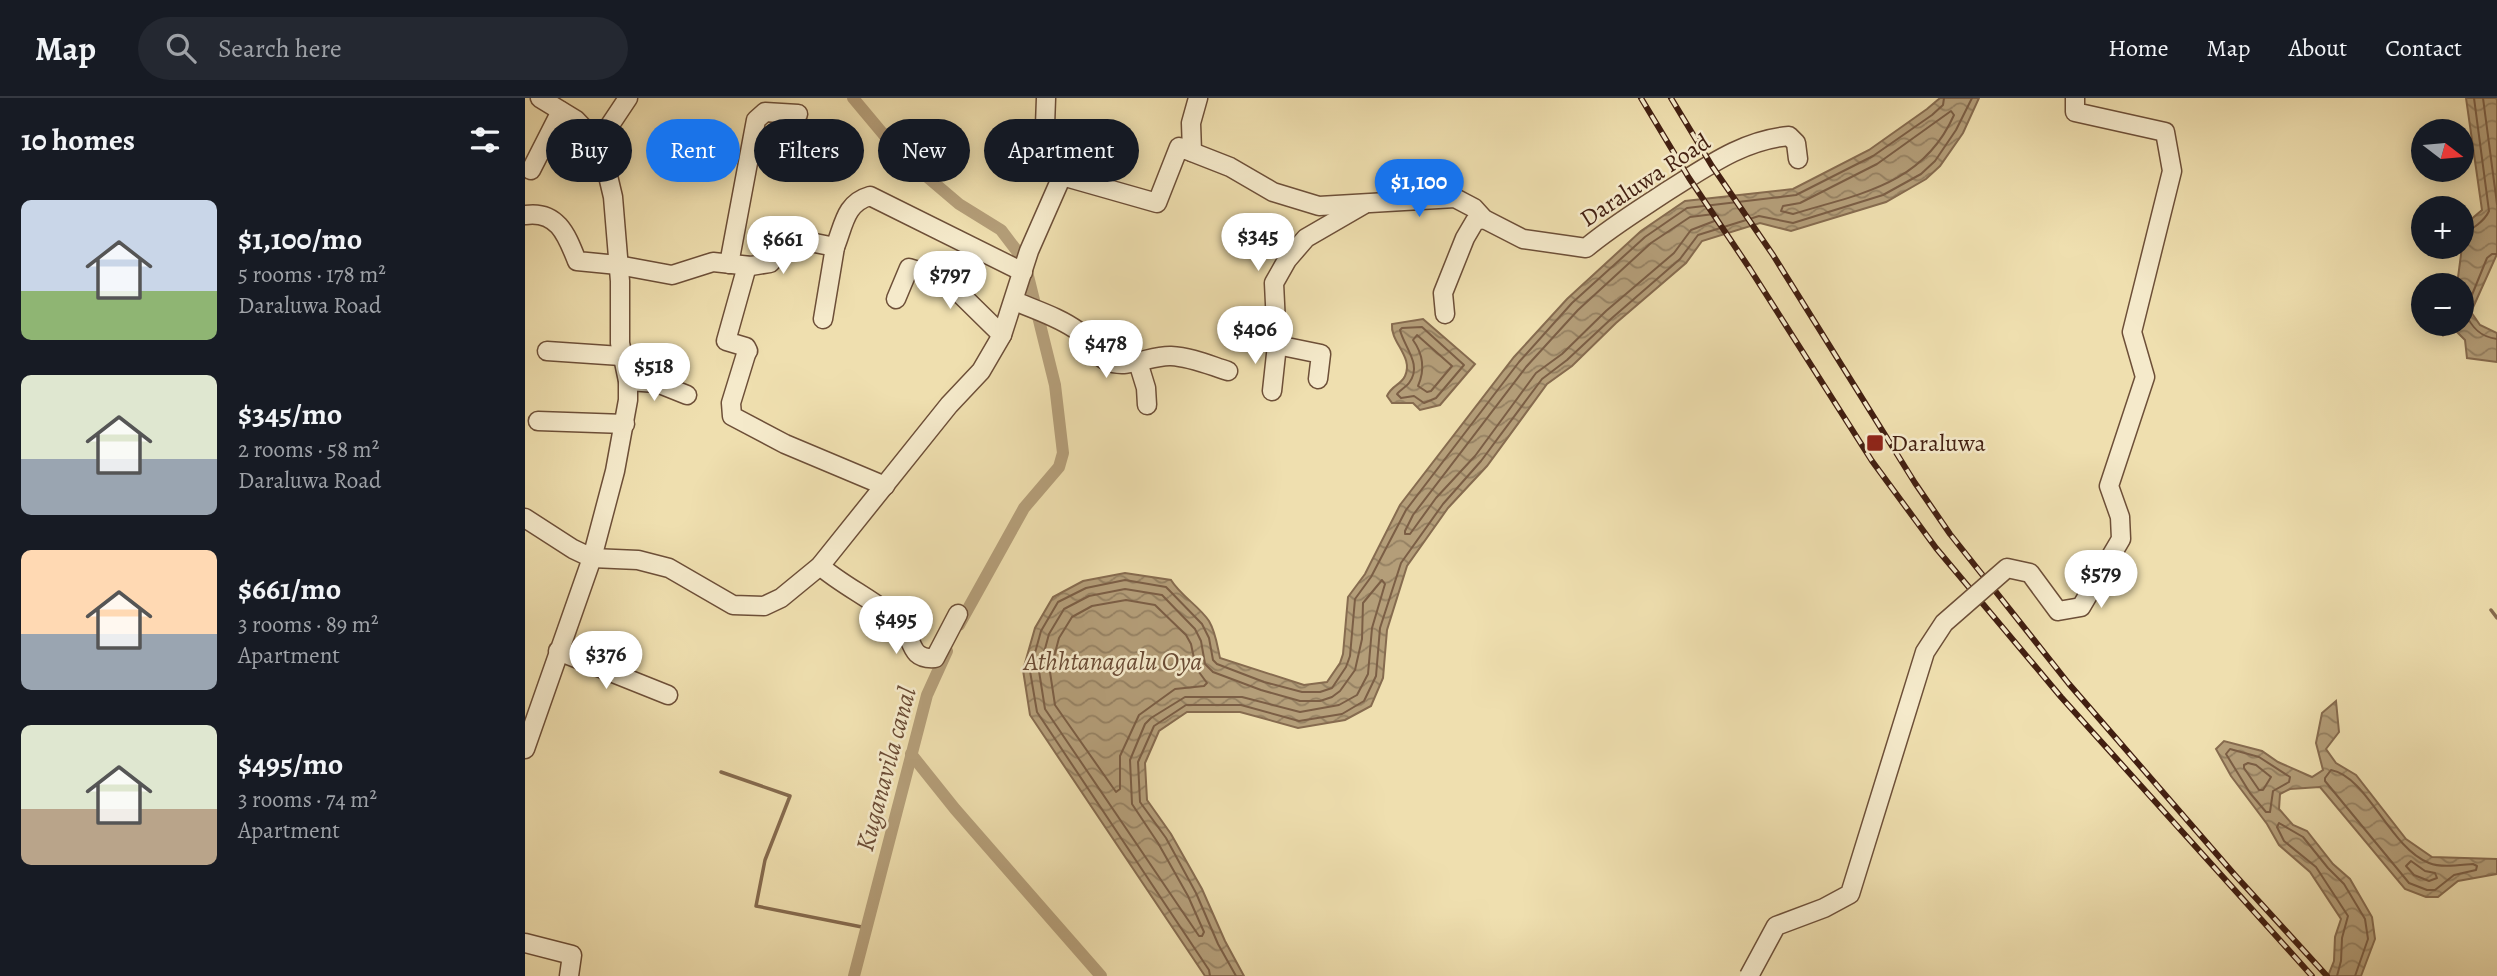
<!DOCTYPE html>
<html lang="en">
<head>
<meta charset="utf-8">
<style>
	:root { --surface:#171b24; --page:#242831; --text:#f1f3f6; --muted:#9ea1a6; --line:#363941; --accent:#1a73e8 }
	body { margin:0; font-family:Alegreya,serif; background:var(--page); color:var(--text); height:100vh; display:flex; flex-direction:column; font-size:26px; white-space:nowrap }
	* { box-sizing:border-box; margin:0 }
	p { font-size:23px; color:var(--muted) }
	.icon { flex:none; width:38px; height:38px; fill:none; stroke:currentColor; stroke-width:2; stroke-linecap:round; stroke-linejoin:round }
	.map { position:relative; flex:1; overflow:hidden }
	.side { display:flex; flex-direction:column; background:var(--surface); width:525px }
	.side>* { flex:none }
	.banner { position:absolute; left:21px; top:21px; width:665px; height:63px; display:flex; gap:14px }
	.needle { width:46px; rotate:106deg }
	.tools { position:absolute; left:1886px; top:21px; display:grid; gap:14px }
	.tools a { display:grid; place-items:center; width:63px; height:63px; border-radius:50%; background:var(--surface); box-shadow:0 4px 18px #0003; font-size:35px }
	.price { position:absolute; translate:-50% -60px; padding:0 16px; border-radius:24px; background:#fff; color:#222; font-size:23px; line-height:46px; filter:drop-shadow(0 2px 4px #0008) }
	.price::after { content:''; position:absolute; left:50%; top:42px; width:21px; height:16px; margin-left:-10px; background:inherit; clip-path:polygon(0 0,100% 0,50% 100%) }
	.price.on { background:var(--accent); color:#fff }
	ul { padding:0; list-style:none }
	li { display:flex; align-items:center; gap:21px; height:175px; padding:0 21px }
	li span { display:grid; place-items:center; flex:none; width:196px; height:140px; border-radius:10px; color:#555 }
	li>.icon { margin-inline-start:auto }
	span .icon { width:84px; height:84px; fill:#fffc; stroke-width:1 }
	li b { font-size:30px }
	h2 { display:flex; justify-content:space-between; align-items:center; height:84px; padding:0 21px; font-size:30px }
	.pill { padding:0 24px; border-radius:32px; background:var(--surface); box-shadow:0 4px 18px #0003; font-size:24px; line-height:63px }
	.pill.on { background:var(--accent); color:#fff }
	header { display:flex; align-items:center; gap:42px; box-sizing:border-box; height:98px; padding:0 35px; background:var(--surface); border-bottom:2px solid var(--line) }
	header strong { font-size:33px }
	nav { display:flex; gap:38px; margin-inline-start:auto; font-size:24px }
	.search { width:490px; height:63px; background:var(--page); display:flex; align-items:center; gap:18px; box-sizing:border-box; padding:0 24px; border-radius:38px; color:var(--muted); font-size:26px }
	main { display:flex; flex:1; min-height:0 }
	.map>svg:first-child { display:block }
	.water { fill:url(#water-waves); stroke:#866b4f; stroke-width:2 }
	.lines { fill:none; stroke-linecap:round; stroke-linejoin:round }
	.shore { stroke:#7b5e45; stroke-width:2 }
	.stream { stroke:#866b4f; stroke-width:3.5 }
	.canal { stroke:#b49e79; stroke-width:12 }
	.minor-casing { stroke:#6d4f38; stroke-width:21 }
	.minor { stroke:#f5eacb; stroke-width:18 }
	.rail-casing { stroke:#421f11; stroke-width:6 }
	.rail { stroke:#f5eacb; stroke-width:3.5; stroke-dasharray:10; stroke-linecap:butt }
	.minor-bridge-casing { stroke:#6d4f38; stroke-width:21; stroke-linecap:butt }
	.minor-bridge { stroke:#f5eacb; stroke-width:18 }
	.poi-dot { fill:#8f2418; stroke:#f5eacb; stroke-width:2.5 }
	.labels { text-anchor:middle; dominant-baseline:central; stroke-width:5; stroke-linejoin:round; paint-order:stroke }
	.street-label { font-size:24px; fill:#421f11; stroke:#f5eacb }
	.poi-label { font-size:24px; fill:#421f11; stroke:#f5eacb; text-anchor:start }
	.water-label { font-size:26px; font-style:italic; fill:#6a4b35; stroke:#f5eacb }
</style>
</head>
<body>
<header>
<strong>Map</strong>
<div class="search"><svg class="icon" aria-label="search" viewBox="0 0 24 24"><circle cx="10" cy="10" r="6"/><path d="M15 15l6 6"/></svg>Search here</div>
<nav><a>Home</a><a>Map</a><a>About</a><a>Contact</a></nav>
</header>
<main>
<section class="side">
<h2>10 homes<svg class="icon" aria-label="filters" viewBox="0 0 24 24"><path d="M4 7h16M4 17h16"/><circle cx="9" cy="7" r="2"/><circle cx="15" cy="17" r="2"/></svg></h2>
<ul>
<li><span style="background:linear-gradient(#c9d6e8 65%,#8fb573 0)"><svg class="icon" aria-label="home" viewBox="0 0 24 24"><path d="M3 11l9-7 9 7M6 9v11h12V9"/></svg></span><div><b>$1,100/mo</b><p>5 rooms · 178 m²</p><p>Daraluwa Road</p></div></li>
<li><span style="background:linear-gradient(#dfe7d0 60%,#9aa5b1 0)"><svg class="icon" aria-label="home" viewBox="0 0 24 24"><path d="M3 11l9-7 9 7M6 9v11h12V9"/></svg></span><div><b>$345/mo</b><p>2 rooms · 58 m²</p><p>Daraluwa Road</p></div></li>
<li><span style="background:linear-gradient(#ffd9b3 60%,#9aa5b1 0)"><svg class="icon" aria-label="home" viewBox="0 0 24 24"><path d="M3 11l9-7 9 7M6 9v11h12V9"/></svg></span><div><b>$661/mo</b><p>3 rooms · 89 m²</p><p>Apartment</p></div></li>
<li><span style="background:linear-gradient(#dfe7d0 60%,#b9a48a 0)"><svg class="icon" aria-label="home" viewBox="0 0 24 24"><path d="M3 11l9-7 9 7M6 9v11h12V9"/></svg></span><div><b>$495/mo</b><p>3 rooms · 74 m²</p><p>Apartment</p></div></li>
</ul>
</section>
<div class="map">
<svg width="1972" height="878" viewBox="0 0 1972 878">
	<defs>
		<pattern id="water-waves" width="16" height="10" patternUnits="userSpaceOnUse" patternTransform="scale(1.75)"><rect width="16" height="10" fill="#b49e79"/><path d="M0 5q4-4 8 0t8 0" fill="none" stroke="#948062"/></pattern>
	</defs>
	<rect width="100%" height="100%" fill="#efdfaf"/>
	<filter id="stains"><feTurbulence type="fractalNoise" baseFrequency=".00286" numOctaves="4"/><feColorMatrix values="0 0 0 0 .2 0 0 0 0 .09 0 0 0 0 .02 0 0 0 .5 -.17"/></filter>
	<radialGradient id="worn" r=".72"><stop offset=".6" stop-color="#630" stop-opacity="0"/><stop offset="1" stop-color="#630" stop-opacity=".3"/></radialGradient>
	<g class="water">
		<path d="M1415 0H1454L1438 35 1415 68 1401 81 1361 104 1266 133 1235 125 1177 143 1161 165 1091 225 1047 268 1022 286 962 368 923 410 882 468 862 532 858 580 846 608 820 622 773 630 715 614H662L634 633 620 665 622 702 646 736 677 791 700 843 719 878H680L505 617 498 572 510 530 528 499 558 483 600 475 646 482C656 498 674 508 684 523 691 535 692 547 695 560L779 587 802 584 815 565 818 556 823 499 840 476 875 407 989 259 1042 201 1116 133 1160 103 1268 91 1344 52 1402 11Z"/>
		<path d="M1941 0H1971L1972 2V156L1946 214 1955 227 1972 235V264L1942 260 1940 242 1930 232 1919 237 1923 226H1937V187H1932L1937 149V129L1957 112Z"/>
		<path d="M898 221 950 266 915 307 895 312 888 305H867L862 298C867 287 876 287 880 278 889 259 865 244 867 226Z"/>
		<path d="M1811 603 1814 634 1801 651 1811 665 1831 677 1881 741 1907 759 1972 761V776L1933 783 1913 799H1901L1880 791 1795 689 1765 691 1755 696 1754 711 1768 727 1782 733 1808 766 1825 781 1847 819 1850 841 1836 878H1803L1809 863 1810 839 1816 821 1785 774 1754 747 1742 726 1706 678 1691 651 1699 643 1737 653 1753 664 1787 679 1798 672 1791 645 1797 615Z"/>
	</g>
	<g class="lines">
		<g class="shore">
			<path d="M1958 0 1972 106"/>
			<path d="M1426 13 1429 17C1398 87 1334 96 1268 116L1256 113 1258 108 1275 105 1352 66Z"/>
			<path d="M1189 116 1193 118 1192 122 1166 132 1149 155 1081 213 1037 256 1011 275 950 358 911 400 885 436H880V433L888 417 1001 269 1053 212 1126 145 1165 119Z"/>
			<path d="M1937 134C1947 133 1960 122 1964 113L1949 0"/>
			<path d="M1972 156H1967L1962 160 1940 214C1946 229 1955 239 1972 241"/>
			<path d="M897 229 939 267 911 300 899 305 889 298 876 300 872 296C875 292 881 289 884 285 898 267 879 249 875 232L877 230Z"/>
			<path d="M892 237 927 268 906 293 902 294 893 288C900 272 898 256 888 242Z"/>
			<path d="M857 482 860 486 847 530 843 576 832 597 814 607 775 614 717 599H660L626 620 620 626 605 662 607 706 633 745 663 798 679 834 677 838H674L520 611 514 573 524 536 539 511 564 498 600 491 637 497 670 531 676 543 680 566 688 574 736 592 775 603H795L807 599 815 593 830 572 837 541 838 505Z"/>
			<path d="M601 502 630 507 661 537 666 546 671 570 682 585 679 588 650 591 614 617 595 658V691L591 694 530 607 525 574 534 540 547 519 567 508Z"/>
			<path d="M1705 651 1734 659 1765 679 1764 684 1748 693 1745 714H1741L1725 695 1701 656Z"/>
			<path d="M1723 665 1731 667 1746 679 1738 692H1734L1719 670V667Z"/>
			<path d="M1806 672C1843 679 1864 749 1904 765 1916 770 1935 767 1948 766L1952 768 1951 772 1929 777 1910 792H1902L1884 785 1800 683V680Z"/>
			<path d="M1886 763 1900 773 1910 775 1912 780 1904 783 1889 777 1881 768Z"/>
			<path d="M685 878 684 872 512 614 505 573 516 533 533 504 561 490 600 482 641 489 677 526 684 540 688 562 692 566 739 584 777 594H795L807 590 821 569 825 558 830 501 846 479 881 412 994 264 1047 205 1120 139 1162 110 1271 97 1348 58 1407 17 1418 7 1419 0"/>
			<path d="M711 878 693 846 671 795 641 740 615 704 613 664 629 628 661 607H716L774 623 817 616 839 603 851 578 855 530 876 465 918 406 956 363 1017 281 1042 262 1087 220 1155 161 1173 137 1234 118 1268 125 1358 97 1396 76 1410 63 1431 32 1447 0"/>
			<path d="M1812 878 1816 863 1817 840 1823 818 1791 769 1759 743 1752 729 1754 725 1778 739 1803 770 1819 786 1840 821 1843 841 1830 878"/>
		</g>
		<g class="stream">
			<path d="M1966 512 1972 520"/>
			<path d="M196 674 265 698 240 762 231 808 342 830"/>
		</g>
		<g class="canal">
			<path d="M328 0 359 37 394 72 434 106 476 132 492 153 503 178 530 287 538 355 534 369 499 410 434 527"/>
			<path d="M386 656 430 711 576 878"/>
			<path d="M329 878 402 597 422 553"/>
		</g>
		<g class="minor-casing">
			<g id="minor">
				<path d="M73 45 103 0"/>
				<path d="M667 54 666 25 673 0"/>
				<path d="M6 72 36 13"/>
				<path d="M537 78 632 105 654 49 705 69 748 94 794 108 930 100 949 110 959 121 998 141 1061 150C1086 129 1114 112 1141 94 1180 70 1217 42 1264 38L1271 45 1273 61"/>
				<path d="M0 117C33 112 42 138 52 163L93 167 147 177 188 164 226 168 245 165 258 150 275 142 310 149C319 127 320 105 345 98L498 174"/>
				<path d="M204 166 231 22 240 14 273 16"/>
				<path d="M222 168 201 243 221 249 223 253"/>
				<path d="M371 201 384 170 420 181 477 237"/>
				<path d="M490 203C510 212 534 219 553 233 562 239 569 257 582 263 602 272 626 257 646 258 666 259 684 267 703 273"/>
				<path d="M920 216 918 195 940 140 950 123 959 121"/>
				<path d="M298 221 310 149"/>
				<path d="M22 253 96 258"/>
				<path d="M222 253 206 305 207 318 260 346 360 388"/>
				<path d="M613 264 621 290 622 307"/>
				<path d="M793 281 796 256 752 247 749 185 762 162 781 140 838 107"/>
				<path d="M103 283 132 285 162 297"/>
				<path d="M747 293 752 247"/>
				<path d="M13 323 100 326"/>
				<path d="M0 420 48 451 67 460 113 462 144 470 208 507 239 508 256 500 295 468 424 307 456 273 477 237 504 153 537 78V66L520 28 521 0"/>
				<path d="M295 468C316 486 341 498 363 515 366 518 373 521 376 525 389 541 383 562 410 560L433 516"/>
				<path d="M33 553 143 597"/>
				<path d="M0 651 67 460 90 373 103 302V283L95 245V183L88 99 79 61 73 45 51 22 15 0"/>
				<path d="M0 845 47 857 44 878"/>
			</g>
		</g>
		<use href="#minor" class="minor"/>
		<g class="rail-casing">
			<g id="rail">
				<path d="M1116 0 1164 80 1225 171 1347 363 1411 450 1536 599 1787 878"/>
				<path d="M1146 0 1187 68 1248 157 1390 385 1425 436 1544 586 1709 776 1802 878"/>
			</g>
		</g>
		<use href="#rail" class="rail"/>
		<g class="minor-bridge-casing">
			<path id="minor-bridge" d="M1224 878 1251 828 1299 810 1325 796 1400 554 1419 525 1482 470 1505 475 1533 513 1556 509 1596 441 1595 419 1584 388 1620 279 1607 234 1647 73 1640 34 1550 14V0"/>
		</g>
		<use href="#minor-bridge" class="minor-bridge"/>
	</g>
	<rect class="poi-dot" x="1341" y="336" width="18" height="18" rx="3.5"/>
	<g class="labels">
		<g class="street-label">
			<text transform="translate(1120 82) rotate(-33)">Daraluwa Road</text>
		</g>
		<g class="poi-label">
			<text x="1366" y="345">Daraluwa</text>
		</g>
		<g class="water-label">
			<text x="588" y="563">Athhtanagalu Oya</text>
			<text transform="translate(361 671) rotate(-75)">Kuganavila canal</text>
		</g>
	</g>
	<rect width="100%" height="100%" filter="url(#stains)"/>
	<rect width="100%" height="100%" fill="url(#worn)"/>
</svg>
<div class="tools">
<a><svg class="needle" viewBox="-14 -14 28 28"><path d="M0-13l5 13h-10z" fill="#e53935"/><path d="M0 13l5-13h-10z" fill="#9ea1a6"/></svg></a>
<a>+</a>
<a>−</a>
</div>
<b class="price on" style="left:894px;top:121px">$1,100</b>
<b class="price" style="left:733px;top:175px">$345</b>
<b class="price" style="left:258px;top:178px">$661</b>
<b class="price" style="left:425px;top:213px">$797</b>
<b class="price" style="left:730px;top:268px">$406</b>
<b class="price" style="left:581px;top:282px">$478</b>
<b class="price" style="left:129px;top:305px">$518</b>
<b class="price" style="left:1576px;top:512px">$579</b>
<b class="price" style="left:371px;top:558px">$495</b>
<b class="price" style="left:81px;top:593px">$376</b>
<div class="banner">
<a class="pill">Buy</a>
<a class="pill on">Rent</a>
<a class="pill">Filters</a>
<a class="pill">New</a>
<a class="pill">Apartment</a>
</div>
</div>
</main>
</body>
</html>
